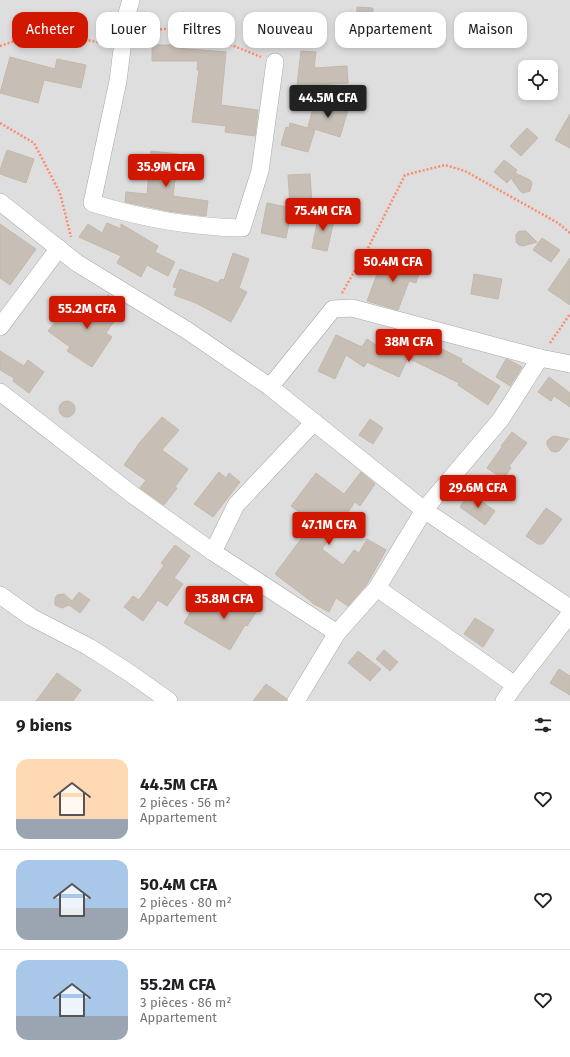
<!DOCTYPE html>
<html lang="fr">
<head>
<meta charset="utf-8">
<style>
	:root { --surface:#fff; --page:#f6f6f6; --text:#202124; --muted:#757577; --line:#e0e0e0; --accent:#d21700 }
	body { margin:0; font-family:"Fira Sans",sans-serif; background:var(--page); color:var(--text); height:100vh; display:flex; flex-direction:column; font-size:15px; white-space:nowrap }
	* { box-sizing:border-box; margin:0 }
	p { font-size:13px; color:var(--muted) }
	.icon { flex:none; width:22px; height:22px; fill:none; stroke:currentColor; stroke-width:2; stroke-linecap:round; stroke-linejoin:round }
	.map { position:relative; height:701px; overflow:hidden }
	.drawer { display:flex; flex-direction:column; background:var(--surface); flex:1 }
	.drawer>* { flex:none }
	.banner { position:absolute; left:12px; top:12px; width:546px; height:36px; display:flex; gap:8px }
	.tools { position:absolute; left:518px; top:60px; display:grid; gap:8px }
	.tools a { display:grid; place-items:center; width:40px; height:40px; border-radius:8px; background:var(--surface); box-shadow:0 2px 6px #0003; font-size:20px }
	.price { position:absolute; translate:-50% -34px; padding:0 9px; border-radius:4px; background:var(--accent); color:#fff; font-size:13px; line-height:26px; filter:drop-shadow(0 1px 2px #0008) }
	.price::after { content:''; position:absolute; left:50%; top:24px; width:12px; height:9px; margin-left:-6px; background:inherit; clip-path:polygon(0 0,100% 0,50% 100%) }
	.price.active { background:#222; color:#fff }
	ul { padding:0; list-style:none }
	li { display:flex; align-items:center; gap:12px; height:100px; padding:0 16px }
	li+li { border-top:1px solid var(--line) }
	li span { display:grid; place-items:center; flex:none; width:112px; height:80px; border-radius:12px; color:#555 }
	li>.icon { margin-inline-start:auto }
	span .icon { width:48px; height:48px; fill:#fffc; stroke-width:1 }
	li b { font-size:17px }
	h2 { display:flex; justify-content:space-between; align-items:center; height:48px; padding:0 16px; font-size:17px }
	.tag { padding:0 14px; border-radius:12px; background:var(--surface); box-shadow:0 2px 6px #0003; font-size:14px; line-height:36px }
	.tag.active { background:var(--accent); color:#fff }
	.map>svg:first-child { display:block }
	.residential { fill:#dfdede; fill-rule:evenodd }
	.building { fill:#c7bfb6; stroke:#c4b8a9 }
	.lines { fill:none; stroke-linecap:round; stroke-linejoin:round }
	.minor-casing { stroke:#a8a8a8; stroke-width:18 }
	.path { stroke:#fd8c6c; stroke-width:2.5; stroke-dasharray:2 2; stroke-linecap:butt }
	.minor { stroke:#fff; stroke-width:17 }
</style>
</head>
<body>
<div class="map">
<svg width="570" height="701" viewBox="0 0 570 701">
	<rect width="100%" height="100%" fill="#f1efe7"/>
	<path class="residential" d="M0 0H570V701H0ZM525 67H551V93H525Z"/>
	<g class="building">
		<path d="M357 7 373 8V33H356Z"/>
		<path d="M152 45H176V48L226 52 221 105 258 110 255 136 225 132 226 126 192 122 199 70H197L198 61H152Z"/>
		<path d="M301 51 316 52 314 68 347 66 348 83 297 86Z"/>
		<path d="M10 57 55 69 57 59 86 65 81 88 44 80 38 103 0 93Z"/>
		<path d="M315 101 348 110 340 137 308 127Z"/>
		<path d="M570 114V148L555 140Z"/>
		<path d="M290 123 315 130 308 152 281 145 286 127 289 128Z"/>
		<path d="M527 128 538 138 521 156 510 146Z"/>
		<path d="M7 150 34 159 26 183 0 174V170Z"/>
		<path d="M151 151 178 154 173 196 208 201 206 216 168 211 125 202 126 192 147 194Z"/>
		<path d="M504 160 517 170 515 173 530 180 532 183 530 191 523 193 520 191 511 178 507 183 494 172Z"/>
		<path d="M310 174 312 205 290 206 288 175Z"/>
		<path d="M267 203 292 208 286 238 261 233Z"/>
		<path d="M319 213 335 216 327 251 312 248Z"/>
		<path d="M107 223 121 229V224L158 246 155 252 175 262 168 276 147 265 141 277 117 263 121 256 79 237 88 224 102 233Z"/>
		<path d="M0 224 36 249 10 285 0 278Z"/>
		<path d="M522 231H526L537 242 523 246 519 245 516 242V235L518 232Z"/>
		<path d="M542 238 560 250 551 262 533 250Z"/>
		<path d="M233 253 249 259 239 288 247 292 231 322 196 303 174 295 177 288 173 287 180 269 218 283 221 279 224 280Z"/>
		<path d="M570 258V305L548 290Z"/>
		<path d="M394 259 421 267 416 283 409 281 398 310 367 301 382 261 392 267Z"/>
		<path d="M474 274 502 279 498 299 471 294Z"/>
		<path d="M108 295 124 307 106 333 112 337 92 367 67 351 70 347 48 331 60 316 61 317 70 305 90 319Z"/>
		<path d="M336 335 362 347 367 339 387 352 395 336 430 353 434 345 462 359 461 362 500 386 488 405 458 385 459 383 408 358 399 377 367 362 364 367 346 355 335 379 318 371Z"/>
		<path d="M0 351 24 366 28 360 44 372 29 393 13 381 14 378 0 370Z"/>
		<path d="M506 359 511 361 522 367 510 386 496 377Z"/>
		<path d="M549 377 570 393V407L554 396 551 401 538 392Z"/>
		<circle cx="67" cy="409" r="8"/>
		<path d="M162 417 179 430 162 450 188 469 175 487 177 488 164 505 140 488 146 480 124 465 140 442Z"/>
		<path d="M370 419 383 428 373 444 359 435Z"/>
		<path d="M512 432 527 443 509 466 511 468 503 479 487 468 502 447 501 446Z"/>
		<path d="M554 436 569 439 559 451 555 452 551 451 547 445V441L550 438Z"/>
		<path d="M219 472 226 478 229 473 240 482 213 517 194 504Z"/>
		<path d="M361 472 375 484 360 506 355 502 322 549 343 565 354 550 359 553 367 539 386 550 367 584 348 606 336 598 329 612 312 603V602L275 574 313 523 291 506 316 473 344 494Z"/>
		<path d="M470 493 495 511 485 525 460 507Z"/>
		<path d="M546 508 562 519 543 544H538L526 536Z"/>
		<path d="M175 545 190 556 174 578 183 584 167 606 158 600 143 621 124 607 133 596 139 600 164 565 161 563Z"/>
		<path d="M237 590 261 605 247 626 245 625 230 650 184 623 197 601 221 615Z"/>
		<path d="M79 592 90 600 80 613 69 605 62 608 55 605V598L57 595 64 594 72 601Z"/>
		<path d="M475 618 494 630 483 647 464 634Z"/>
		<path d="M384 650 398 662 390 671 376 659Z"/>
		<path d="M358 651 381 669 370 681 348 663Z"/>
		<path d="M559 669 570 676V695L550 683Z"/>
		<path d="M57 673 81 690 73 701H36Z"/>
		<path d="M266 684 287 699 286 701H253Z"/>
	</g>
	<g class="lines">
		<g class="minor-casing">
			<g id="minor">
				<path d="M131 0 126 17 118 81 92 203C141 218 192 227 242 228L260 171 275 62"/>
				<path d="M0 202 77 263 188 331 270 387 424 510 570 608"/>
				<path d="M0 327 59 248"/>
				<path d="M270 387 333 309 352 308 540 358 570 364"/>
				<path d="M0 392 133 495 213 552 337 633"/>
				<path d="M213 552 236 505 314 422"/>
				<path d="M377 588 515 685"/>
				<path d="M0 595 31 617 89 647 131 674 169 701"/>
				<path d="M296 701 337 633 377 588 424 510 501 419 540 358"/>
				<path d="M504 701 515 685 570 614"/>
			</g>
		</g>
		<g class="path">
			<path d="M140 30 166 29 214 38 261 57"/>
			<path d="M0 46 44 31 97 42 107 38"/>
			<path d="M0 123 34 143 60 193 71 237"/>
			<path d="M342 293 368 248 405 175 445 165 465 171 558 223 570 233"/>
			<path d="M550 343 570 314"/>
		</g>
		<use href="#minor" class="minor"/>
	</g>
</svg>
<div class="tools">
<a><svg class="icon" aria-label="locate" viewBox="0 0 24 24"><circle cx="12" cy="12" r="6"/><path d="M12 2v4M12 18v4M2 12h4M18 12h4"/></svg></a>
</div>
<b class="price active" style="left:328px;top:119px">44.5M CFA</b>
<b class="price" style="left:166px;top:188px">35.9M CFA</b>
<b class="price" style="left:323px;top:232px">75.4M CFA</b>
<b class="price" style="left:393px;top:283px">50.4M CFA</b>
<b class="price" style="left:87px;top:330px">55.2M CFA</b>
<b class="price" style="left:409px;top:363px">38M CFA</b>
<b class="price" style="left:478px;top:509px">29.6M CFA</b>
<b class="price" style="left:329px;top:546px">47.1M CFA</b>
<b class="price" style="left:224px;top:620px">35.8M CFA</b>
<div class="banner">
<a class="tag active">Acheter</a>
<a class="tag">Louer</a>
<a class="tag">Filtres</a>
<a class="tag">Nouveau</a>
<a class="tag">Appartement</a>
<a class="tag">Maison</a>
</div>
</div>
<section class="drawer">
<h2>9 biens<svg class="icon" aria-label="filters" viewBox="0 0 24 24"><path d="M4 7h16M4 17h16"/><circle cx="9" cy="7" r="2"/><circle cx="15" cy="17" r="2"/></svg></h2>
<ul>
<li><span style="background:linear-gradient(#ffd9b3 75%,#9aa5b1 0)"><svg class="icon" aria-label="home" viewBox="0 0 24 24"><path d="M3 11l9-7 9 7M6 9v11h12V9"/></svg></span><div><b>44.5M CFA</b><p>2 pièces · 56 m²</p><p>Appartement</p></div><svg class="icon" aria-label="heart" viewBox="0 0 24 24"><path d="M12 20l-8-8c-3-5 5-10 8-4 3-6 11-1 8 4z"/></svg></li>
<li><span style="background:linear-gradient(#a9c7e8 60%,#9aa5b1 0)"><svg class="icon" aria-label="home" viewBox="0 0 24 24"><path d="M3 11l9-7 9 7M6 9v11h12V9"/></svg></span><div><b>50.4M CFA</b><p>2 pièces · 80 m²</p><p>Appartement</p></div><svg class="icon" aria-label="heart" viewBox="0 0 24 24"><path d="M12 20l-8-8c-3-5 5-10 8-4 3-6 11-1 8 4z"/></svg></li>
<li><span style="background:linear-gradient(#a9c7e8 70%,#9aa5b1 0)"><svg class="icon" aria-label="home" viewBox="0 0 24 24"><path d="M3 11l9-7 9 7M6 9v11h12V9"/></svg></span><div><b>55.2M CFA</b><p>3 pièces · 86 m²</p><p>Appartement</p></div><svg class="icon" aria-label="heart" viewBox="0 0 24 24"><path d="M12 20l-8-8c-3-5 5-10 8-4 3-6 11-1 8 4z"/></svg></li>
</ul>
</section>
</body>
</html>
